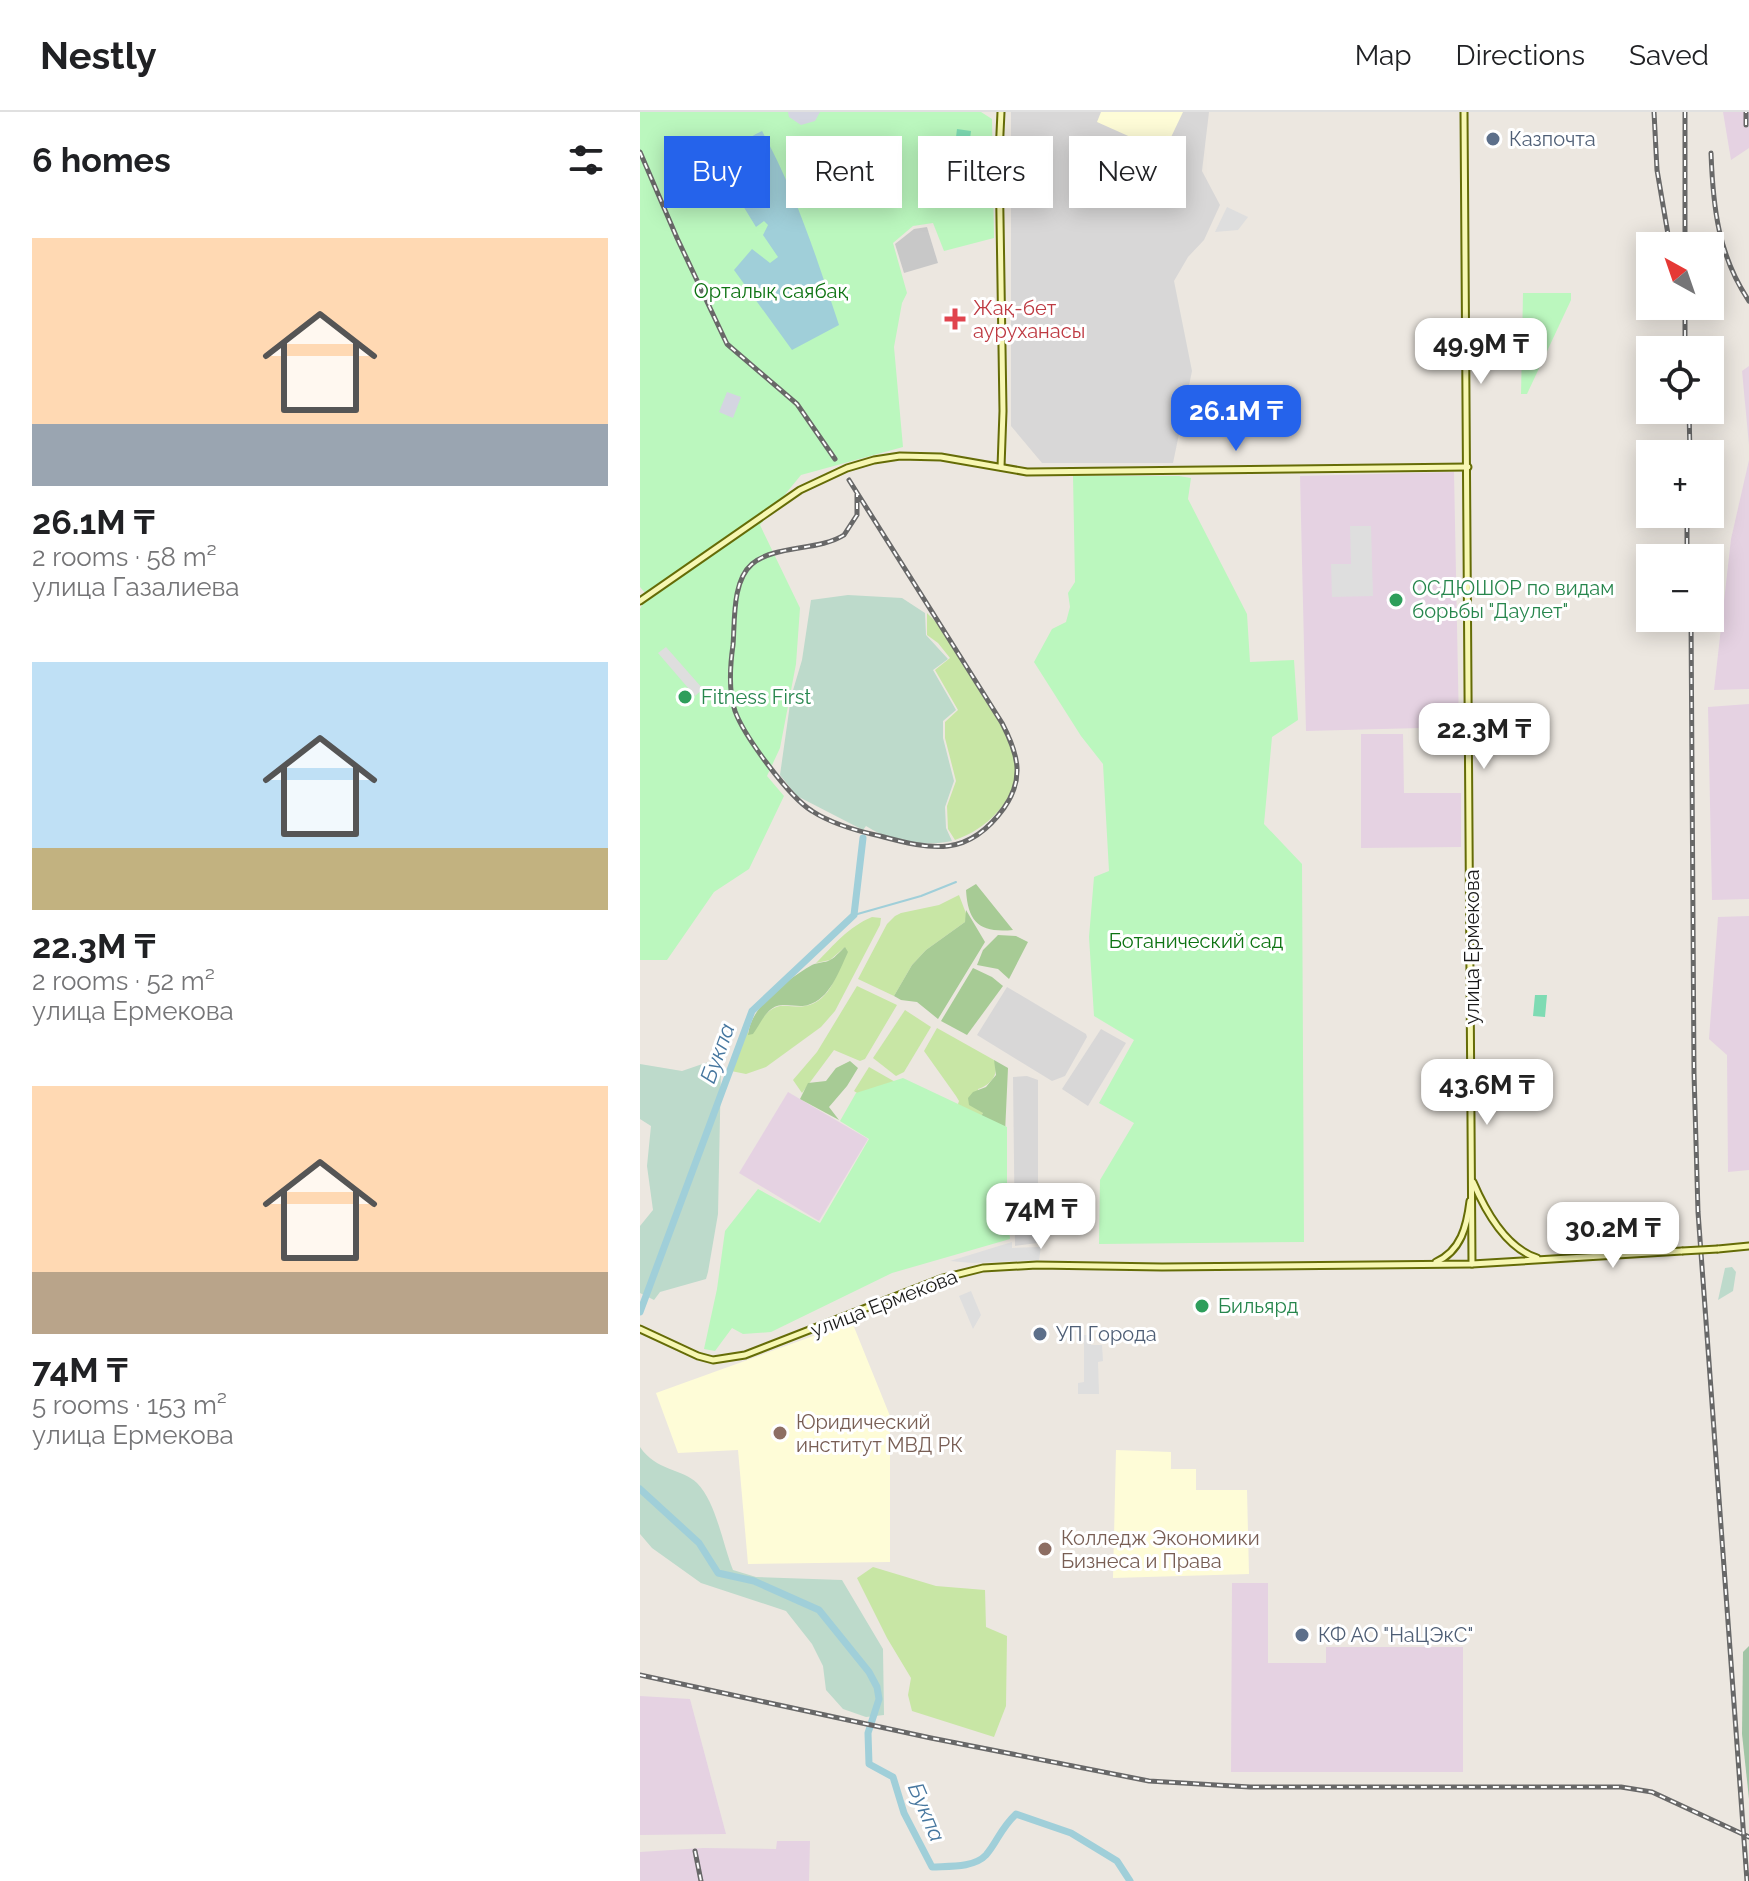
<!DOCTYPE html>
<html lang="en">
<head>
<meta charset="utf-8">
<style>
	:root { --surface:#fff; --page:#f6f6f6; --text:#202124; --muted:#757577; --line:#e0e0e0; --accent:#2563eb }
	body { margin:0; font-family:Raleway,sans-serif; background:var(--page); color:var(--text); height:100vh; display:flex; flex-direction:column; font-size:30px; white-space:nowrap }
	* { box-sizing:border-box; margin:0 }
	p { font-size:26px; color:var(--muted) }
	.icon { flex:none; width:44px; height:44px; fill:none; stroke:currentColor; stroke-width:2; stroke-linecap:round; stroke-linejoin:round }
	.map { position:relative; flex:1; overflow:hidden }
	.sheet { display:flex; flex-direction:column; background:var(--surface); width:640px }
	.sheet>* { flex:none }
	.hud { position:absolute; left:24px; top:24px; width:760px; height:72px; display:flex; gap:16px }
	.needle { width:52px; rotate:320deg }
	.tools { position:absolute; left:996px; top:120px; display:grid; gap:16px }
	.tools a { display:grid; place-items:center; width:88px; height:88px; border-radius:0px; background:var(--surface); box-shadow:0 4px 20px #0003; font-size:40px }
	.price { position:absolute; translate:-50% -68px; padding:0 18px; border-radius:16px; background:#fff; color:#222; font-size:26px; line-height:52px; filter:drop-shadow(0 2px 4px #0008) }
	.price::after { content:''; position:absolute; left:50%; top:48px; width:24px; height:18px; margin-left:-12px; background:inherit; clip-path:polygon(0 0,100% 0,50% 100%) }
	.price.active { background:var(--accent); color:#fff }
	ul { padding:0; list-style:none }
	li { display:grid; align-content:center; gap:16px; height:424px; padding:0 32px }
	li span { display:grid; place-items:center; height:248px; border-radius:0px; color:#555 }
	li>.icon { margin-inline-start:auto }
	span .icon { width:144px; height:144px; fill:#fffc; stroke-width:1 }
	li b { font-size:34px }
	h2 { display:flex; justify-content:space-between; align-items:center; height:96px; padding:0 32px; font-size:34px }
	.tag { padding:0 28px; border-radius:0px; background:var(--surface); box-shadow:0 4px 20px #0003; font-size:28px; line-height:72px }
	.tag.active { background:var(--accent); color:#fff }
	header { display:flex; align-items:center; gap:48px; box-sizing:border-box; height:112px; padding:0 40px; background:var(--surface); border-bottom:2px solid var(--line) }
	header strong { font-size:38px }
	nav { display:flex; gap:44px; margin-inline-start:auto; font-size:28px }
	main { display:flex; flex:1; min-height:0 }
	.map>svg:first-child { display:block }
	.residential { fill:#d8d7d7 }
	.industrial { fill:#e5d2e2 }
	.education { fill:#fefcd7 }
	.religious { fill:#c8c8c8 }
	.grass { fill:#c8e6a5 }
	.forest { fill:#a7cb95 }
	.wetland { fill:#bddacb }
	.cemetery { fill:#a1c4a5 }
	.park { fill:#bbf7be }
	.pitch { fill:#7edbb3 }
	.parking { fill:#dedede }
	.plaza { fill:#d4d5e1 }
	.water { fill:#a0cfd9 }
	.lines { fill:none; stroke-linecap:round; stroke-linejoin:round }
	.stream { stroke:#a0cfd9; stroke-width:2 }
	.river { stroke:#a0cfd9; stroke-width:7 }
	.secondary-casing { stroke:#656c07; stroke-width:9 }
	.secondary { stroke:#f7f7b3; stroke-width:5 }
	.rail-casing { stroke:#686868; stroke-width:5 }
	.rail { stroke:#fff; stroke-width:2; stroke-dasharray:6; stroke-linecap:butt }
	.secondary-bridge-casing { stroke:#656c07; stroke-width:9; stroke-linecap:butt }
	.secondary-bridge { stroke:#f7f7b3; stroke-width:5 }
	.service-dot { fill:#5c6f8a; stroke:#fff; stroke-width:3 }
	.health-dot { fill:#e0444e; stroke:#fff; stroke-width:3 }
	.leisure-dot { fill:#2e9e5b; stroke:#fff; stroke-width:3 }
	.education-dot { fill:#8d6e63; stroke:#fff; stroke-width:3 }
	.labels { text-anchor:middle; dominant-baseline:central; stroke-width:6; stroke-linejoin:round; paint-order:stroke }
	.service-label { font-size:20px; fill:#4e5e75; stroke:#fff; text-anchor:start }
	.park-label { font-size:20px; fill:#0d7312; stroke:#fff }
	.health-label { font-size:20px; fill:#be3a42; stroke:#fff; text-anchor:start }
	.leisure-label { font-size:20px; fill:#27864d; stroke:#fff; text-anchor:start }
	.street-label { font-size:20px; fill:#1a1a1a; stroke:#fff }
	.education-label { font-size:20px; fill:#785e54; stroke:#fff; text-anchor:start }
	.water-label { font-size:22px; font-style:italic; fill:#47779f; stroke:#fff }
</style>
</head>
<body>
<header>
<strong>Nestly</strong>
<nav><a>Map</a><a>Directions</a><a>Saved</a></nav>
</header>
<main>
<section class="sheet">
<h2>6 homes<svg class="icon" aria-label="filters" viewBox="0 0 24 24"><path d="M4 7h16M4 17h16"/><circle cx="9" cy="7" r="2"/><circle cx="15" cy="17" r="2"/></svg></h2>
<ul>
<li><span style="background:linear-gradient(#ffd9b3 75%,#9aa5b1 0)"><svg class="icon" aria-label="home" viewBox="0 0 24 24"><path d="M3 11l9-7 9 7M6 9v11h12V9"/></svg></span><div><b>26.1M ₸</b><p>2 rooms · 58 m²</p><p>улица Газалиева</p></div></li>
<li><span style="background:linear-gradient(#bfe0f5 75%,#c2b280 0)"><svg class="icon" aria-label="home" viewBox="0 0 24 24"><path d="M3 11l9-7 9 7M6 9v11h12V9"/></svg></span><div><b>22.3M ₸</b><p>2 rooms · 52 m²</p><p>улица Ермекова</p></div></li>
<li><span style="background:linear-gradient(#ffd9b3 75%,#b9a48a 0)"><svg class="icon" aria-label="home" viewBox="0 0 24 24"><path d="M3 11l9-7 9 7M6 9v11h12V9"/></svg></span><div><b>74M ₸</b><p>5 rooms · 153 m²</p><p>улица Ермекова</p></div></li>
</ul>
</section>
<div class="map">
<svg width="1109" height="1769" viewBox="0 0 1109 1769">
	<rect width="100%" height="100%" fill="#ece7e0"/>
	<g class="residential">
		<path d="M371 0H569L562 59 580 93 564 128 548 145 534 169 552 259 533 351H402L371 314Z"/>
		<path d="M367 875 446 922 447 925 425 964 412 969 337 923Z"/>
		<path d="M461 917 486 931 448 994 422 977Z"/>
		<path d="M387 964 398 968V1131L375 1134 373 965Z"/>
	</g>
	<g class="industrial">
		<path d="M1083 0H1109V36L1091 48Z"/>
		<path d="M1109 254V333L1102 259Z"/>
		<path d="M1109 348V577L1074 578 1091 427Z"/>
		<path d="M814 360 819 615 666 619 660 364Z"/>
		<path d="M1109 592V787L1072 788 1068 595Z"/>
		<path d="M721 622H763L764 681H821V735L721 736Z"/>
		<path d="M1109 804V1058L1088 1060 1087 943 1069 927 1078 805Z"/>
		<path d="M148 980 228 1027 179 1109 99 1061Z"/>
		<path d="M592 1471H628V1551H686V1535H823V1660H591Z"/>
		<path d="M0 1584 50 1587 86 1722 0 1723Z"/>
		<path d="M137 1729H170L169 1769H0V1740L63 1736 136 1737Z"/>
	</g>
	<g class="education">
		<path d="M461 0H543L524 40 457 10Z"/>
		<path d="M212 1210 250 1304V1450L108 1452 98 1338 38 1341 16 1281Z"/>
		<path d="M476 1338 531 1340V1357H556V1378H607L609 1462 473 1466Z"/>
	</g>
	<path class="religious" d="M287 115 298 151 264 161 255 132 274 117Z"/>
	<g class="grass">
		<path d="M287 501 301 515C315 538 329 562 343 585 354 601 369 619 375 639 386 679 350 717 315 728L308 717 307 694 316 669 305 626V610L318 598 295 558 310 546 298 531 287 523Z"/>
		<path d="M319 783 327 804 325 810 286 838 272 853 254 884 218 867 247 812 255 804 261 801 299 793Z"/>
		<path d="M232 805 241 806 240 813 195 899 181 915 126 955 106 962 91 959 108 916V922C118 914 123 902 134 896 143 891 154 896 165 894 191 890 200 857 205 835L190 848 176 851C194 833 208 815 232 805Z"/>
		<path d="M217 874 257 893 225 947 220 949 194 938 162 981 153 968 177 940Z"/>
		<path d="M265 898 291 915 264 960 256 964 233 946Z"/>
		<path d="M297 916 354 948C360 962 351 973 338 977L343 1001 329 1025 315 1001 319 989 316 984 284 939Z"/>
		<path d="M229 955 257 971 225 986 214 979Z"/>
		<path d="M233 1455 296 1474 345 1478 346 1515 367 1524 366 1594 354 1625 272 1599 268 1583 271 1566 247 1526 217 1466Z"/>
	</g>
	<g class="forest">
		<path d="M336 772 340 777 373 818C340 821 328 811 326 778Z"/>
		<path d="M326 798 345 830 298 907 277 890 261 888 254 884 272 853 286 838 325 810Z"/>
		<path d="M358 823 376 824 388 830 369 867 358 857 337 853 343 838Z"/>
		<path d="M205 835 208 840C199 859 190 887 168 893 159 896 146 891 137 894 125 898 120 913 113 922L108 923C111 893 148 867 172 853 178 850 185 851 190 848 196 845 201 838 205 835Z"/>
		<path d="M333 856 352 865 363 874 327 923 301 909Z"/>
		<path d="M354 948 368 956 365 1021 340 1006 343 1001 329 993 328 986 333 980 346 975 356 963Z"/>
		<path d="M210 949 218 956 207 974 189 995 199 1008 160 987 168 971 186 969 196 956Z"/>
	</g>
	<g class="wetland">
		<path d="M208 483 262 486 285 501 286 523 308 547 293 558 316 598 303 609V626L314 669 305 695 306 716 312 729C285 735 250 730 226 714L223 718 157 684 140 663 151 585 162 548 171 488Z"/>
		<path d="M77 947 81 955 78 1102 68 1160 66 1167 20 1180 14 1188 0 1181V1114L13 1098 7 1054 11 1014 0 1007V952L42 959Z"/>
		<path d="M1092 1155 1096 1160 1093 1179 1078 1188 1085 1156Z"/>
		<path d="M0 1335C16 1359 43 1357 57 1371 76 1390 83 1433 93 1458L116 1465 202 1468 243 1537 244 1603 226 1605 203 1597 186 1578 183 1554 172 1532 146 1499 61 1471 12 1436 0 1422Z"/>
	</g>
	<path class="cemetery" d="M1109 1534V1687L1102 1622 1103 1540Z"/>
	<g class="park">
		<path d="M0 0H341L352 7 354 126 304 139 293 111 273 114 253 131 267 181 262 191 254 235 263 335 161 363 120 413 160 496 156 552 140 636 127 664 144 684 109 757 74 780 27 848H0V497L7 483 0 475Z"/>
		<path d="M883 181H931V188L887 282H881Z"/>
		<path d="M433 364H539L551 366 548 387 607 502 610 550 654 548 658 608 632 625 624 712 662 752 664 1130 459 1132 460 1068 494 1011 459 991 494 928 454 904 449 825 454 765 469 759 463 652 441 624 394 550 412 517 426 510 430 495 428 481 435 470Z"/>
		<path d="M263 966 367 1015V1100L370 1127 252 1161 131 1220 103 1222 92 1216 75 1239 64 1237 77 1177 85 1119 118 1077 180 1111 229 1027 200 1009 216 981Z"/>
	</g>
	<g class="pitch">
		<path d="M317 17 331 19 328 43 314 42Z"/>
		<path d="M895 883H907L905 905 893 904Z"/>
	</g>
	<g class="parking">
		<path d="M587 95 608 105 598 118 575 120Z"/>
		<path d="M710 414H731L733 484 692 485 691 452H711Z"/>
		<path d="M26 535 63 577 55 584 18 541Z"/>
		<path d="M372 1130V1136L401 1135 399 1148 332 1151 310 1149Z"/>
		<path d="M331 1179 341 1203 333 1217 319 1184Z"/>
		<path d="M444 1223H450L451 1233H462L463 1249 458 1250 459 1282H438V1271L444 1270Z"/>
	</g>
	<g class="plaza">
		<path d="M148 0H180L175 9 161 13 149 5Z"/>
		<path d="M87 280 101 285 93 306 79 300Z"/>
	</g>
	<path class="water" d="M122 19C156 81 177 147 199 213L152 238 94 158 112 137 130 151 138 145 123 123 128 113 124 109 116 115 97 84 102 80C94 50 91 33 122 19Z"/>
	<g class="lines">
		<path class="stream" d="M214 803 281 784 316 770"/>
		<g class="river">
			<path d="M0 1200 112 899 214 803 223 726"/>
			<path d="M0 1377 59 1431 78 1461 114 1469 179 1498 229 1560 237 1575 239 1587 228 1621 229 1652 253 1665 264 1701 292 1755C308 1754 334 1756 346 1743 358 1729 360 1717 376 1702L431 1721 477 1749 490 1769"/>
		</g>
		<g class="secondary-casing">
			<g id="secondary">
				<path d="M824 0 832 1152"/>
				<path d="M361 355 363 299 359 42 361 0"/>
				<path d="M0 489 160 378 207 356 234 348 260 344 301 345 387 360 828 355"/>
				<path d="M833 1070C845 1098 866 1136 897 1146"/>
				<path d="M1078 1137 1109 1134"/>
				<path d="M796 1150C821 1139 827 1114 830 1089"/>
				<path d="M0 1217 58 1244 73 1248 105 1243 303 1166 343 1156 397 1153 522 1155 832 1152 1042 1139"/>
			</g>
		</g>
		<use href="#secondary" class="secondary"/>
		<g class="rail-casing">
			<g id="rail">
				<path d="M1014 0 1017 58 1030 134"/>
				<path d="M1045 0V134"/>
				<path d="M1106 13V0"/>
				<path d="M0 40 37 126 87 232 157 292 195 347"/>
				<path d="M1071 41C1073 95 1078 143 1109 189"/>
				<path d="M1045 194V238"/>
				<path d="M1049 298 1050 342"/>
				<path d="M209 368 362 611C378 642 385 666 364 696 328 746 292 738 240 724 217 719 192 712 172 699 149 685 104 624 95 599 88 578 90 554 93 533 95 509 92 469 112 452 134 433 179 439 204 423L217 403V382"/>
				<path d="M1047 402V446"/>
				<path d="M1051 506 1054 961 1058 1100 1107 1769"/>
				<path d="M0 1563 291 1626 509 1669 610 1675H981L1012 1680 1109 1725"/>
				<path d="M55 1739 61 1769"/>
			</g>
		</g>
		<use href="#rail" class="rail"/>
		<g class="secondary-bridge-casing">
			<path id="secondary-bridge" d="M1042 1139 1078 1137"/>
		</g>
		<use href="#secondary-bridge" class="secondary-bridge"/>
	</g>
	<g class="service-dot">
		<circle cx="853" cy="27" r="8"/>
		<circle cx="400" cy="1222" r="8"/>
		<circle cx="662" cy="1523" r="8"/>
	</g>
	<path class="health-dot" d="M311 195h8v8h8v8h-8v8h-8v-8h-8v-8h8z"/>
	<g class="leisure-dot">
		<circle cx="756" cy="488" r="8"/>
		<circle cx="45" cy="585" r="8"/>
		<circle cx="562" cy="1194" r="8"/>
	</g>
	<g class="education-dot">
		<circle cx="140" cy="1321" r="8"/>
		<circle cx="405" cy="1437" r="8"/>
	</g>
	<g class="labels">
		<g class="service-label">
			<text x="869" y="27">Казпочта</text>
			<text x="416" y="1222">УП Города</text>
			<text x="678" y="1523">КФ АО "НаЦЭкС"</text>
		</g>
		<g class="park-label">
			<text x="131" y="179">Орталық саябақ</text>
			<text x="556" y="829">Ботанический сад</text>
		</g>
		<g class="health-label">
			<text x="333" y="196">Жақ-бет<tspan x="333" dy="23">ауруханасы</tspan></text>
		</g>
		<g class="leisure-label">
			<text x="772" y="476">ОСДЮШОР по видам<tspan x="772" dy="23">борьбы "Даулет"</tspan></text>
			<text x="61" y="585">Fitness First</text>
			<text x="578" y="1194">Бильярд</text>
		</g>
		<g class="street-label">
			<text transform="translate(832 835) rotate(-90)">улица Ермекова</text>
			<text transform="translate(244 1191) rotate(-21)">улица Ермекова</text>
		</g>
		<g class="education-label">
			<text x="156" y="1310">Юридический<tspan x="156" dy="23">институт МВД РК</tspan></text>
			<text x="421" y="1426">Колледж Экономики<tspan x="421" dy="23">Бизнеса и Права</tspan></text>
		</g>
		<g class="water-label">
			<text transform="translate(77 941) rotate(-70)">Букпа</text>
			<text transform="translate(287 1700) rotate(67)">Букпа</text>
		</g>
	</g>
</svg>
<div class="tools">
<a><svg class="needle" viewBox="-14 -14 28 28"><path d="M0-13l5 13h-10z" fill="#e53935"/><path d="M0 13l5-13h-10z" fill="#757577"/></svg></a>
<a><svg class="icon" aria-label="locate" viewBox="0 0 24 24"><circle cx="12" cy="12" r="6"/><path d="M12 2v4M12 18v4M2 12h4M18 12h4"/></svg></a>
<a>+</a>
<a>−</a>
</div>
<b class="price" style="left:841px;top:274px">49.9M ₸</b>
<b class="price active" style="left:596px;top:341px">26.1M ₸</b>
<b class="price" style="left:844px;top:659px">22.3M ₸</b>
<b class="price" style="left:847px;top:1015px">43.6M ₸</b>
<b class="price" style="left:401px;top:1139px">74M ₸</b>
<b class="price" style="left:973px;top:1158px">30.2M ₸</b>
<div class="hud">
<a class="tag active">Buy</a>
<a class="tag">Rent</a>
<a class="tag">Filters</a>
<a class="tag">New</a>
</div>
</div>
</main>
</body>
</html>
